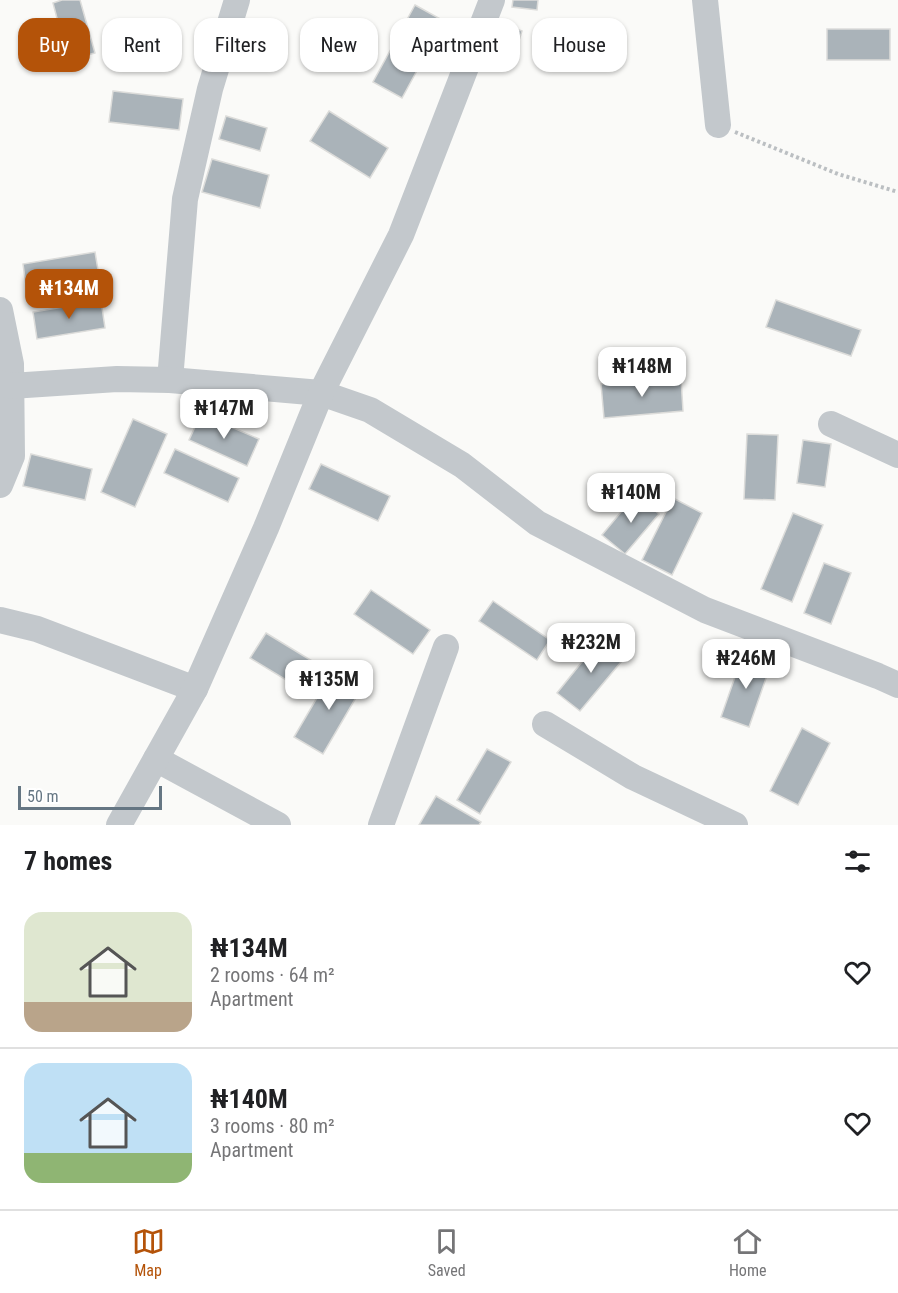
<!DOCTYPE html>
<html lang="en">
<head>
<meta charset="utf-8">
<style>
	:root { --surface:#fff; --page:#f6f6f6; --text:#202124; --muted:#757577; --line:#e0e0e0; --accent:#b45309 }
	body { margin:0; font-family:"Roboto Condensed",sans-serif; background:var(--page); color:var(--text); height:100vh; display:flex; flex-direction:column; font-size:22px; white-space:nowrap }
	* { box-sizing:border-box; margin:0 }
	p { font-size:20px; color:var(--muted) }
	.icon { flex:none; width:33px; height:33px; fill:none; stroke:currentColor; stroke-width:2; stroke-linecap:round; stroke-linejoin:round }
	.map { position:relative; height:825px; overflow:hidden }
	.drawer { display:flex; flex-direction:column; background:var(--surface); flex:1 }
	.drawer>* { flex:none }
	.hud { position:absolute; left:18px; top:18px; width:862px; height:54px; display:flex; gap:12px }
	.scale { position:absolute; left:18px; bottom:15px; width:144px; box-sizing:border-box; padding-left:6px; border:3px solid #657683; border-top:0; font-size:16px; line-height:21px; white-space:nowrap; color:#657683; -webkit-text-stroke:4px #fff; paint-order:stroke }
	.price { position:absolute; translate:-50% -51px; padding:0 14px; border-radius:12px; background:#fff; color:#222; font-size:20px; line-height:39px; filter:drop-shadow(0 2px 3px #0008) }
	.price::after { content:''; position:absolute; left:50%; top:36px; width:18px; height:14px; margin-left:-9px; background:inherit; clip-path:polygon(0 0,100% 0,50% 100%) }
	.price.on { background:var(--accent); color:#fff }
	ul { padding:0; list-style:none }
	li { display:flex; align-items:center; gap:18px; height:150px; padding:0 24px }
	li+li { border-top:2px solid var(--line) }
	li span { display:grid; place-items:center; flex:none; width:168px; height:120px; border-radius:18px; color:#555 }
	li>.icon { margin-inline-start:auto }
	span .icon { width:72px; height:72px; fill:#fffc; stroke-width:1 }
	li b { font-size:26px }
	h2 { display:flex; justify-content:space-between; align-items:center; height:72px; padding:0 24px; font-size:26px }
	.chip { padding:0 21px; border-radius:18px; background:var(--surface); box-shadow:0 2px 4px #0004; font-size:21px; line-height:54px }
	.chip.on { background:var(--accent); color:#fff }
	.tab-bar { display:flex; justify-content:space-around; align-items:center; height:84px; border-top:2px solid var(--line); background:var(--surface); font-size:16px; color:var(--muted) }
	.tab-bar a { display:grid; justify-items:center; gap:3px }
	.tab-bar .on { color:var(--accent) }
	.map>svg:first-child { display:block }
	.building { fill:#aab3b9; stroke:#dcdcda; stroke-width:1.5 }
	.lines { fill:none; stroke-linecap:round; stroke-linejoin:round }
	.path { stroke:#bbbfc2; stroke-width:4; stroke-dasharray:3 3; stroke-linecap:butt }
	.minor { stroke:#c3c8cc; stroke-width:26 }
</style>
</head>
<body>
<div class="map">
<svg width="898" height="825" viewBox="0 0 898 825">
	<rect width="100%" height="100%" fill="#fafaf8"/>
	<g class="building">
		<path d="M62 0H80L95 53 68 60 53 3Z"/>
		<path d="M513 0H538L537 10 512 7Z"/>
		<path d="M415 5 444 21 402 98 373 82Z"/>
		<path d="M492 21 522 31 513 59 483 49Z"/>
		<rect x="827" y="29" width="63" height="31"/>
		<path d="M113 91 183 99 179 130 109 122Z"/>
		<path d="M329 111 388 148 370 178 310 141Z"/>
		<path d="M226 116 267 128 260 151 219 139Z"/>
		<path d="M212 159 269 175 260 208 202 192Z"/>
		<path d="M95 252 101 288 28 300 23 264Z"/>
		<path d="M776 300 861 330 851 356 766 327Z"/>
		<path d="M101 301 105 328 37 339 33 312Z"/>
		<path d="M681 378 683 411 604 418 601 384Z"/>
		<path d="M201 414 259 439 247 466 189 440Z"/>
		<path d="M133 419 167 434 135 507 101 492Z"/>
		<path d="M747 434 778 435 775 500 744 499Z"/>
		<path d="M803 440 831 444 825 487 797 483Z"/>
		<path d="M175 449 239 478 228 502 164 473Z"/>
		<path d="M31 454 92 469 85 500 23 486Z"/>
		<path d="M321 464 390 496 378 521 309 489Z"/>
		<path d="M636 494 659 514 625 554 602 535Z"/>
		<path d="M673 498 702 513 672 575 642 560Z"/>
		<path d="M793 513 823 525 792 602 761 589Z"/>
		<path d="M824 563 851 573 831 624 804 613Z"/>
		<path d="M371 590 430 630 413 654 354 614Z"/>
		<path d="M493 601 550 640 537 660 479 621Z"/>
		<path d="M266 633 322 667 306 692 250 658Z"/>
		<path d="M602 637 626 656 580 711 557 693Z"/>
		<path d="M743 654 771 664 749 727 721 717Z"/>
		<path d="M335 667 364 684 323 754 294 737Z"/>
		<path d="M802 728 830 743 798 805 770 791Z"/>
		<path d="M487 749 511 762 480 814 457 800Z"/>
		<path d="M436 796 481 822 479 825H419Z"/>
	</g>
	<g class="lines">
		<path class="path" d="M735 132 838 174 898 192"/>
		<g class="minor">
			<path d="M705 0 718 125"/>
			<path d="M0 310 11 364 12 456 0 485"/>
			<path d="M170 380 185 199 210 89 237 0"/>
			<path d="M0 383 11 386 117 379 170 380 321 393 370 410 462 465 537 523 705 610 878 676 898 685"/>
			<path d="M831 424 898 455"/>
			<path d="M0 620 37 629 195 689"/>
			<path d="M545 724 633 777 735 825"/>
			<path d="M156 759 278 825"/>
			<path d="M119 825 195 689 266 528 321 393 401 235 492 0"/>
			<path d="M381 825 446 647"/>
		</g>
	</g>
</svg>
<div class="scale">50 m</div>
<b class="price on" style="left:69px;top:320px">₦134M</b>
<b class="price" style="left:642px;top:398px">₦148M</b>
<b class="price" style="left:224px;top:440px">₦147M</b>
<b class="price" style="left:631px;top:524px">₦140M</b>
<b class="price" style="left:591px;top:674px">₦232M</b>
<b class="price" style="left:746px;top:690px">₦246M</b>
<b class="price" style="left:329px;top:711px">₦135M</b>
<div class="hud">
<a class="chip on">Buy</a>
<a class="chip">Rent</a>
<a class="chip">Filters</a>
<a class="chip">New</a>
<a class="chip">Apartment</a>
<a class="chip">House</a>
</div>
</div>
<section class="drawer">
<h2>7 homes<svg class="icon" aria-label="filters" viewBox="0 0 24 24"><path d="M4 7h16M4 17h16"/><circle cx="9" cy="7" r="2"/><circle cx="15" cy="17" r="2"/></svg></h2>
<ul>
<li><span style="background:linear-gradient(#dfe7d0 75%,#b9a48a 0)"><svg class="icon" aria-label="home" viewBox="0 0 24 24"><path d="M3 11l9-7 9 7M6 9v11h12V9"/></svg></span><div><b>₦134M</b><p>2 rooms · 64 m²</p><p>Apartment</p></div><svg class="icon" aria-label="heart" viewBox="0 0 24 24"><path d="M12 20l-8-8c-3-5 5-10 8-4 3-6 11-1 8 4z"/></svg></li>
<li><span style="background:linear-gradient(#bfe0f5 75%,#8fb573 0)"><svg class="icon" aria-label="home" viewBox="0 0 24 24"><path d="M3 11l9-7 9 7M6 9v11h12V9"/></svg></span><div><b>₦140M</b><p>3 rooms · 80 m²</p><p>Apartment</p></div><svg class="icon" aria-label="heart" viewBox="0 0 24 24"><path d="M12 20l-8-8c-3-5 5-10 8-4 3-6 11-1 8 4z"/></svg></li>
</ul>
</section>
<nav class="tab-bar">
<a class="on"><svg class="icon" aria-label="map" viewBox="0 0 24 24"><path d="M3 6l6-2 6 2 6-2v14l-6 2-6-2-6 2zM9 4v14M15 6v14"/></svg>Map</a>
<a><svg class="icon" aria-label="saved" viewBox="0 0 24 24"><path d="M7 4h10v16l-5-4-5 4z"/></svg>Saved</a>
<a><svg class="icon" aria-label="home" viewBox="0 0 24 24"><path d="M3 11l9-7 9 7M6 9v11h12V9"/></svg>Home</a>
</nav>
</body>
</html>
